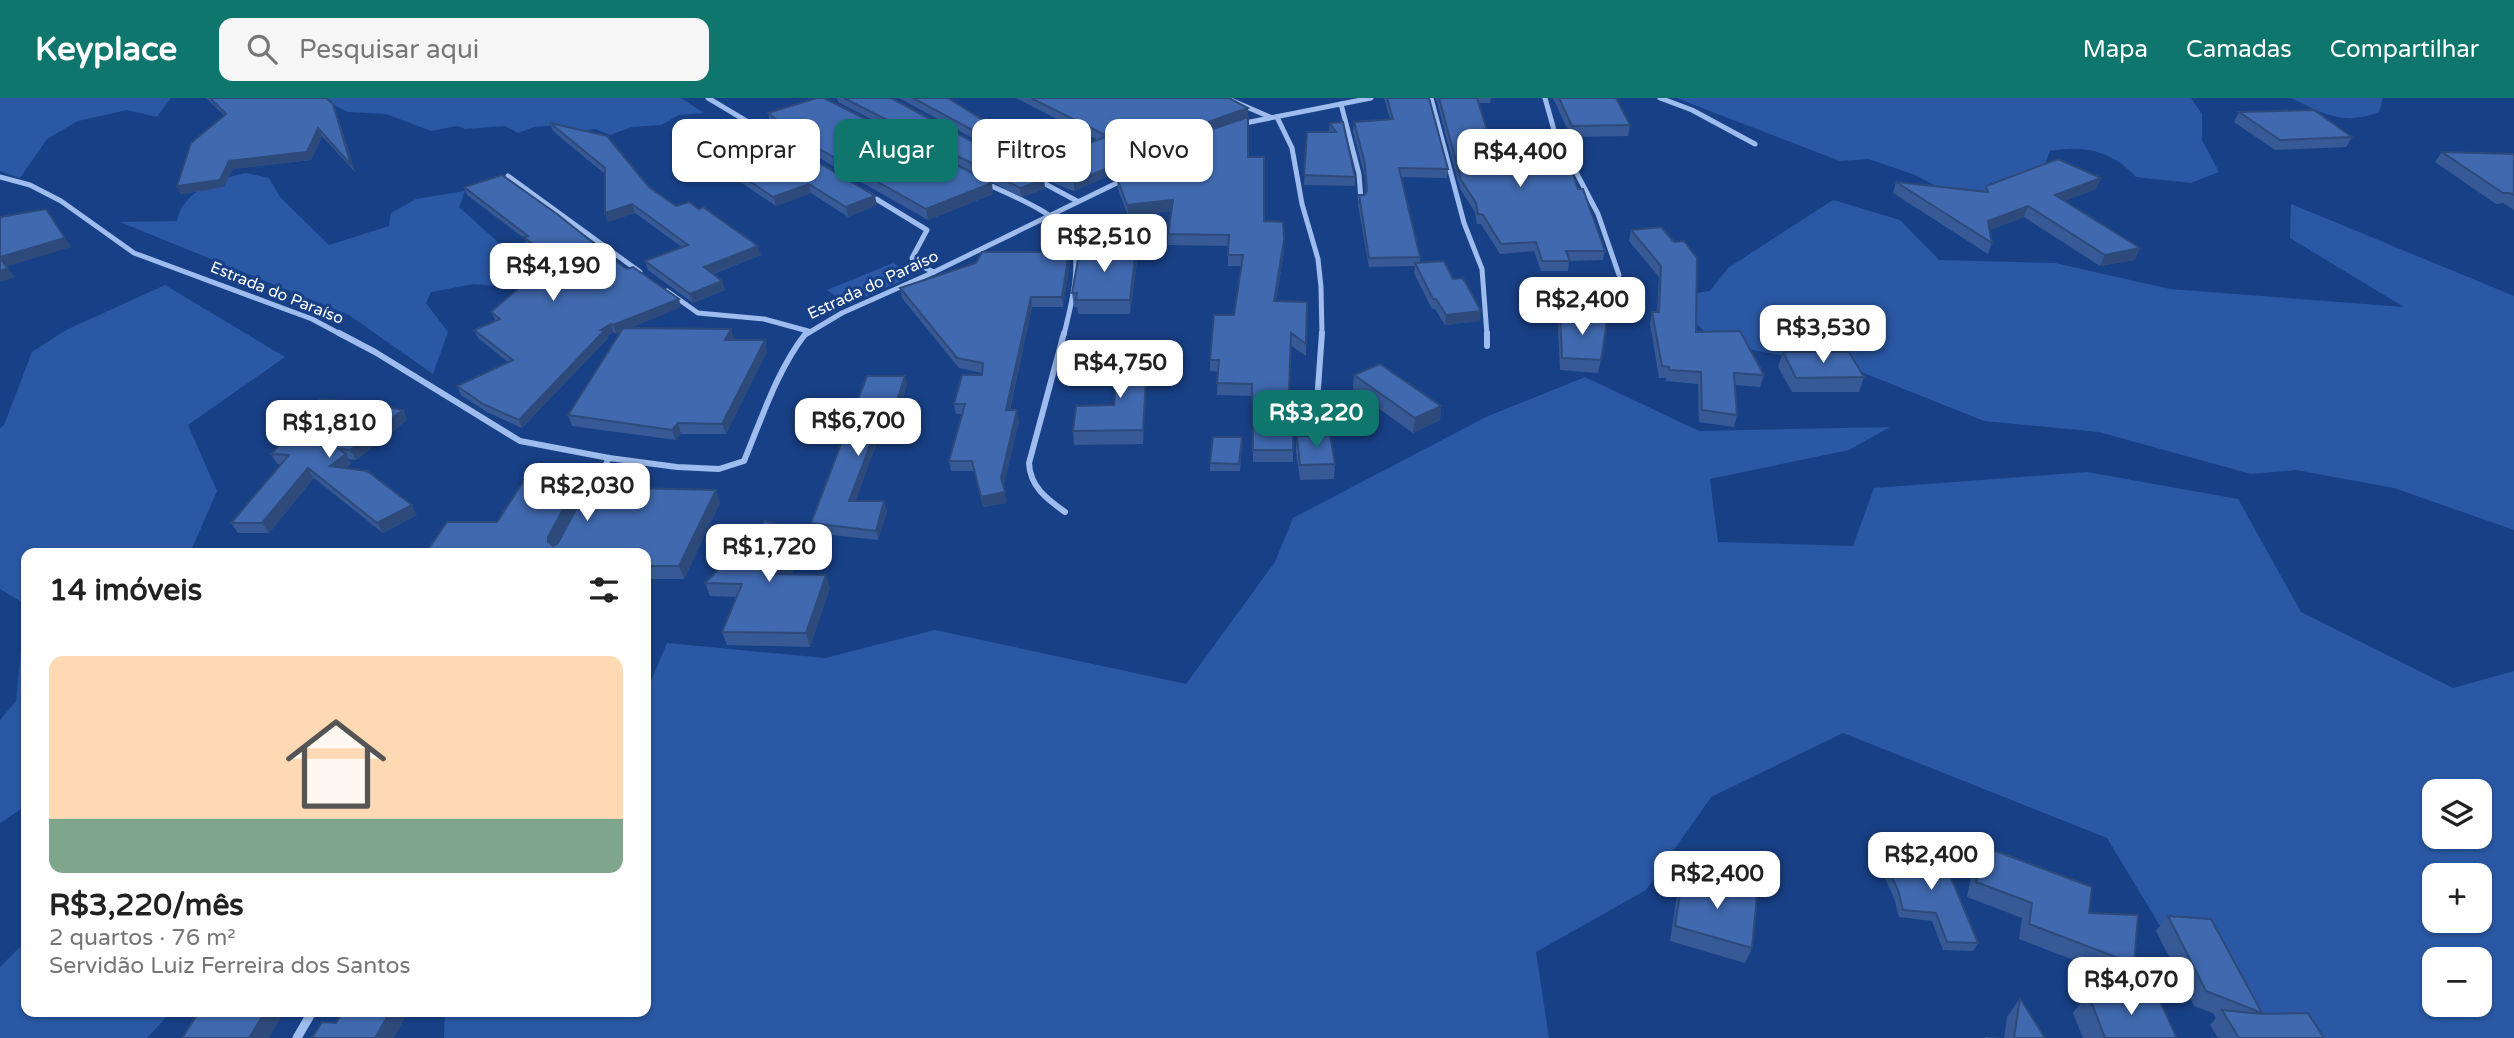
<!DOCTYPE html>
<html lang="pt">
<head>
<meta charset="utf-8">
<style>
	:root { --surface:#fff; --page:#f6f6f6; --text:#222; --muted:#767676; --line:#e0e0e0; --accent:#0f766e }
	body { margin:0; font-family:"Varela Round",sans-serif; background:var(--page); color:var(--text); height:100vh; display:flex; flex-direction:column; font-size:26px; white-space:nowrap }
	* { box-sizing:border-box; margin:0 }
	p { font-size:23px; color:var(--muted) }
	.icon { flex:none; width:38px; height:38px; fill:none; stroke:currentColor; stroke-width:2; stroke-linecap:round; stroke-linejoin:round }
	.map { position:relative; flex:1; overflow:hidden }
	.drawer { position:absolute; left:21px; top:450px; width:630px; height:469px; display:flex; flex-direction:column; background:var(--surface); border-radius:14px; box-shadow:0 2px 5px #0004 }
	.drawer>* { flex:none }
	.banner { position:absolute; left:672px; top:21px; width:665px; height:63px; display:flex; gap:14px }
	.controls { position:absolute; left:2422px; top:681px; display:grid; gap:14px }
	.controls a { display:grid; place-items:center; width:70px; height:70px; border-radius:14px; background:var(--surface); box-shadow:0 2px 5px #0004; font-size:35px }
	.price { position:absolute; translate:-50% -60px; padding:0 16px; border-radius:14px; background:#fff; color:#222; font-size:23px; line-height:46px; filter:drop-shadow(0 2px 4px #0008) }
	.price::after { content:''; position:absolute; left:50%; top:42px; width:21px; height:16px; margin-left:-10px; background:inherit; clip-path:polygon(0 0,100% 0,50% 100%) }
	.price.current { background:var(--accent); color:#fff }
	ul { padding:0; list-style:none }
	li { display:grid; align-content:center; gap:14px; height:371px; padding:0 28px }
	li+li { border-top:2px solid var(--line) }
	li span { display:grid; place-items:center; height:217px; border-radius:14px; color:#555 }
	li>.icon { margin-inline-start:auto }
	span .icon { width:126px; height:126px; fill:#fffc; stroke-width:1 }
	li b { font-size:30px }
	h2 { display:flex; justify-content:space-between; align-items:center; height:84px; padding:0 28px; font-size:30px }
	.pill { padding:0 24px; border-radius:14px; background:var(--surface); box-shadow:0 2px 5px #0004; font-size:24px; line-height:63px }
	.pill.current { background:var(--accent); color:#fff }
	header { display:flex; align-items:center; gap:42px; box-sizing:border-box; height:98px; padding:0 35px; background:var(--accent); color:#fff }
	header strong { font-size:33px }
	nav { display:flex; gap:38px; margin-inline-start:auto; font-size:24px }
	.search { width:490px; height:63px; background:var(--page); display:flex; align-items:center; gap:18px; box-sizing:border-box; padding:0 24px; border-radius:14px; color:var(--muted); font-size:26px }
	.map>svg:first-child { display:block }
	.green { fill:#2a58a4; fill-rule:evenodd }
	.lines { fill:none; stroke-linecap:round; stroke-linejoin:round }
	.street-far2 { stroke:#9ebced; stroke-width:5 }
	.street-far1 { stroke:#9ebced; stroke-width:6 }
	.street { stroke:#9ebced; stroke-width:9 }
	.wall { fill:#375a96 }
	.shaded-wall { fill:#2d4a7a }
	.building { fill:#4069af; stroke:#2d4a7a; stroke-width:2 }
	.labels { text-anchor:middle; dominant-baseline:central; stroke-width:6; stroke-linejoin:round; paint-order:stroke }
	.far-street-label { font-size:16px; fill:#fff; stroke:#184086 }
</style>
</head>
<body>
<header>
<strong>Keyplace</strong>
<div class="search"><svg class="icon" aria-label="search" viewBox="0 0 24 24"><circle cx="10" cy="10" r="6"/><path d="M15 15l6 6"/></svg>Pesquisar aqui</div>
<nav><a>Mapa</a><a>Camadas</a><a>Compartilhar</a></nav>
</header>
<div class="map">
<svg width="2514" height="940" viewBox="0 0 2514 940">
	<rect width="100%" height="100%" fill="#184086"/>
	<g class="green">
		<path d="M0 0H171L157 19 127 12 78 23 47 41 20 80 0 73Z"/>
		<path d="M285 0H681L704 15 679 17 661 27 632 29 610 37 595 31 579 33 558 27 534 29 518 35 505 28 465 31 457 28 431 33 386 16 348 14 330 5Z"/>
		<path d="M1676 0H2191L2202 16V42L2219 74 2191 85 2136 79C2112 53 2084 47 2050 53L2045 66 2052 92 1949 95 1915 77 1869 61 1840 63Z"/>
		<path d="M2291 0H2383L2379 14C2344 28 2323 16 2291 0Z"/>
		<path d="M246 75 269 80 280 99 329 147 389 128 391 115 416 101 465 93 459 109 542 184 524 191 474 186 431 194 426 205 448 234 433 276 349 217 120 124 177 123C183 92 218 81 246 75Z"/>
		<path d="M1833 102 1900 122 1939 162 2055 165 2170 191 2404 209 2290 140 2291 106 2514 198V432L2394 390 2296 372 2251 376 2099 334 1984 323 1856 272 1717 245 1667 199 1710 193 1728 170Z"/>
		<path d="M893 165 913 178 848 206 827 192Z"/>
		<path d="M165 187 285 259 188 327 217 393 190 455H26V708L0 725V622L16 603 25 506 0 491V330L4 327 32 254 66 232Z"/>
		<path d="M1585 279 1699 333 1890 329 1849 352 1710 381 1718 444 1853 448 1874 390 2087 374 2238 401 2301 514 2453 590 2514 573V940H2228L2107 740 1843 635 1711 699 1646 792 1536 854 1549 940H444L445 914H646V595L667 545 825 560 935 532 1186 586 1275 464 1293 420 1486 319ZM2434 693H2480V738H2434ZM2434 777H2480V822H2434ZM2434 861H2480V906H2434Z"/>
		<path d="M26 843V914H171L147 940H0V869Z"/>
	</g>
	<g class="lines">
		<g class="street-far2">
			<path d="M708 0 792 50"/>
			<path d="M1226 0 1270 19"/>
			<path d="M1431 0 1464 125 1482 171 1487 237"/>
			<path d="M1545 0 1554 32 1598 116 1619 177"/>
			<path d="M1660 0 1692 12 1755 46"/>
			<path d="M1341 6 1359 76 1361 102"/>
			<path d="M1277 19 1292 50 1302 106 1318 161 1321 189 1322 237"/>
			<path d="M1240 26 1371 0"/>
			<path d="M508 78 640 174"/>
			<path d="M0 79 30 87 61 103 134 155 312 221 342 237"/>
			<path d="M1038 82 1077 103"/>
			<path d="M985 85C1008 96 1061 116 1071 140 1083 168 1070 209 1064 237"/>
			<path d="M868 96 927 132 912 160 914 165 934 174"/>
			<path d="M667 193 698 215 764 221 808 233"/>
			<path d="M805 237 842 215 934 174 1125 81"/>
		</g>
		<g class="street-far1">
			<path d="M339 235 375 254 520 343 609 360 677 369 719 371 744 363C762 320 777 272 806 235"/>
			<path d="M1064 235 1029 365C1030 389 1047 401 1065 414"/>
			<path d="M1487 235V248"/>
			<path d="M1315 331 1322 235"/>
			<path d="M590 397 609 360"/>
		</g>
		<path class="street" d="M297 940 312 914"/>
	</g>
	<g class="wall">
		<path d="M206 0H326L333 6 336 13 355 74 322 38 311 62 233 71 224 89 181 96 177 88 224 17Z"/>
		<path d="M837 0H891L1044 82 1045 91 1021 99 838 4Z"/>
		<path d="M899 0H948L1048 63 1098 42 1016 0H1229L1248 10V18L1188 39 1115 81 1113 76 1074 93 1058 87Z"/>
		<path d="M1384 0H1429L1448 71 1447 80 1401 79 1420 159V165L1453 181 1480 223 1445 227 1435 211H1432L1414 175 1415 168 1369 169 1358 107 1359 97H1364L1366 95 1364 75 1353 33 1354 24 1390 21Z"/>
		<path d="M1436 0H1491L1490 5H1479L1495 58 1578 91 1605 153 1603 162 1569 163 1568 173H1541L1534 153 1500 156 1481 126H1477L1475 114 1460 91Z"/>
		<path d="M1553 0H1616L1630 27 1628 38 1571 39Z"/>
		<path d="M2239 14 2352 39 2346 49 2275 52 2234 24Z"/>
		<path d="M768 15 993 96 928 122 800 49 770 25Z"/>
		<path d="M1343 24 1355 79V88L1304 87 1307 34H1329L1330 25Z"/>
		<path d="M550 25 649 89 676 108 761 157 713 176 725 192 693 205 648 172 645 163 682 149 635 115 608 124 605 115V76L553 33Z"/>
		<path d="M785 45 877 107 848 119 811 95 776 108 727 75 724 66Z"/>
		<path d="M2442 54 2514 56V112L2503 105 2496 106 2435 64Z"/>
		<path d="M1248 59 1264 123 1284 153 1276 203 1307 204 1306 258 1290 247 1288 320 1293 352V364H1253V298L1217 297 1218 274 1210 273V262L1234 217 1242 168H1228V148L1168 147V136L1171 113 1128 118 1118 91 1117 80Z"/>
		<path d="M2101 80 2096 91 2064 103 2140 150 2134 162 2100 168 2024 119 1990 132 1992 145 1988 156 1893 95 1896 84 1984 93 1986 88Z"/>
		<path d="M464 89 621 167 681 209 629 230 734 241V242H765L767 253 726 336H681L676 342 572 328 568 317 621 233 616 236 614 234 607 238 608 240 522 330 487 314 461 297 457 288 508 264 478 240 474 232 496 223 491 214 548 165 527 147 525 141 467 97Z"/>
		<path d="M1661 129 1696 234 1764 277 1760 289 1735 287 1737 317 1734 329 1699 324 1698 286 1666 283V280H1659L1650 225 1652 214H1657L1659 179 1629 143 1631 132Z"/>
		<path d="M1136 151 1137 164 1130 216H1078L1077 209H1074L1072 195Z"/>
		<path d="M1070 164 1063 209H1032L1010 312 1019 323 1003 389 1006 405 983 409 974 373H951L949 363 962 316H956L954 306 982 277V275L959 270 902 200 900 190 976 165Z"/>
		<path d="M1560 215 1601 262 1598 275 1560 272 1558 228Z"/>
		<path d="M1783 254 1864 279 1859 294H1792L1778 269Z"/>
		<path d="M1148 261 1143 346 1074 347 1073 333 1114 307Z"/>
		<path d="M1354 277 1441 308 1440 322 1413 335 1353 292Z"/>
		<path d="M905 278 907 287 890 339H879L855 403H884L887 413 878 442 814 435 811 425Z"/>
		<path d="M403 312 407 322 356 362 348 361 351 366 346 370 417 417 383 435 314 380 269 435H238L231 425 281 366H277L271 356 293 332 292 329Z"/>
		<path d="M1297 338 1335 366 1334 381 1300 382 1296 353Z"/>
		<path d="M1242 347 1240 373H1210V365Z"/>
		<path d="M557 378 562 388H576L581 401 558 445 720 405 684 481H646V455H428L427 453 497 424Z"/>
		<path d="M812 435 815 448 790 477 830 490 810 549 727 547 722 534 736 499 710 498 705 485Z"/>
		<path d="M1982 748 2089 815 2134 866 2123 881 2019 841 2022 820 1967 799 1974 763Z"/>
		<path d="M1881 757 1978 845 1973 853 1943 852 1932 823 1899 819 1894 800 1878 765Z"/>
		<path d="M1683 776 1752 850 1745 865 1670 843 1678 791Z"/>
		<path d="M2168 818 2262 915 2260 916 2324 940H2218L2210 927 2218 917 2194 908 2156 833Z"/>
		<path d="M2088 895 2177 940H2083L2073 915Z"/>
		<path d="M2020 900 2045 940H1984L1985 939 2004 940 2007 919Z"/>
	</g>
	<g class="shaded-wall">
		<path d="M333 6 336 13 355 74 351 67Z"/>
		<path d="M1248 10V18L1188 39 1115 81 1114 72 1188 31Z"/>
		<path d="M318 30 322 38 311 62 233 71 224 89 181 96 177 88 229 63Z"/>
		<path d="M1112 68 1113 76 1074 93V84Z"/>
		<path d="M2101 80 2096 91 2050 108 2055 97Z"/>
		<path d="M1044 82 1045 91 1021 99 1020 90Z"/>
		<path d="M992 85 993 96 928 122 926 111Z"/>
		<path d="M809 86 811 95 776 108 773 99Z"/>
		<path d="M875 98 877 107 848 119 846 109Z"/>
		<path d="M1173 102V113L1128 118 1127 107Z"/>
		<path d="M632 106 635 115 608 124 605 115Z"/>
		<path d="M2028 108 2024 119 1984 134 1988 123Z"/>
		<path d="M65 140 71 149 5 169 0 161V159Z"/>
		<path d="M1284 142V153L1274 214V203Z"/>
		<path d="M758 148 761 157 706 178 704 169Z"/>
		<path d="M2140 150 2134 162 2100 168 2105 157Z"/>
		<path d="M1136 151 1137 164 1130 216V202Z"/>
		<path d="M1069 154 1070 164 1063 209 1062 199Z"/>
		<path d="M8 170 15 179 0 184V173Z"/>
		<path d="M722 183 725 192 693 205 690 196Z"/>
		<path d="M1031 199 1032 209 1007 323 1006 312Z"/>
		<path d="M679 201 681 209 616 236 613 227Z"/>
		<path d="M1481 213 1480 223 1445 227 1446 217Z"/>
		<path d="M611 226 614 234 607 238 608 240 522 330 519 322 601 232Z"/>
		<path d="M731 231 734 241 728 252 725 242Z"/>
		<path d="M765 242 767 253 726 336 722 326Z"/>
		<path d="M1148 248V261L1143 346V332Z"/>
		<path d="M905 278 907 287 890 339 888 329Z"/>
		<path d="M1441 308 1440 322 1413 335 1415 320Z"/>
		<path d="M403 312 407 322 356 362 350 352Z"/>
		<path d="M1017 312 1019 323 1003 391 1001 380Z"/>
		<path d="M678 325 681 336 676 342 672 332Z"/>
		<path d="M877 329 879 339 852 413 849 403Z"/>
		<path d="M346 356 351 366 336 378 330 368Z"/>
		<path d="M308 370 314 380 269 435 262 425Z"/>
		<path d="M557 378 563 391 551 388Z"/>
		<path d="M576 388 581 401 554 452 548 444V439Z"/>
		<path d="M716 392 720 405 684 481 679 468Z"/>
		<path d="M1005 394 1006 405 983 409 981 399Z"/>
		<path d="M884 403 887 413 878 442 876 433Z"/>
		<path d="M412 407 417 417 383 435 377 425Z"/>
		<path d="M812 435 815 448 778 489 774 476Z"/>
		<path d="M826 477 830 490 810 549 806 535Z"/>
		<path d="M265 914H284L269 940H249Z"/>
		<path d="M390 914H408L394 940H375Z"/>
	</g>
	<g class="building">
		<path d="M210 0H326L333 6 351 67 318 30 307 54 229 63 220 82 177 88 191 45 226 16Z"/>
		<path d="M817 0H824L992 85 926 111 798 39 768 15Z"/>
		<path d="M844 0H891L1044 82 1020 90Z"/>
		<path d="M913 0H948L1048 63 1107 38 1031 0H1229L1248 10 1188 31 1114 72 1112 68 1074 84 1058 78Z"/>
		<path d="M1387 0H1429L1448 71 1399 70 1420 159 1369 160 1359 97H1364L1367 93 1365 66 1354 24 1393 21Z"/>
		<path d="M1439 0H1477L1495 58 1567 59 1578 91H1583L1605 153H1566L1570 163H1542L1536 144 1501 146 1483 117 1478 116 1476 105 1461 82Z"/>
		<path d="M1559 0H1616L1630 27 1572 28Z"/>
		<path d="M2314 12 2352 39 2280 42 2239 14Z"/>
		<path d="M1248 19V59H1264V123L1283 124 1284 142 1274 203 1307 204 1306 246 1291 235 1288 320H1293V352H1253L1252 286 1217 285 1219 262H1210L1214 217H1234L1243 157H1228L1229 137 1168 136 1173 102 1127 107 1117 80 1192 38Z"/>
		<path d="M1343 24 1355 79 1304 77 1307 34H1336L1330 25Z"/>
		<path d="M550 25 607 38 649 89 676 108 689 104 699 111 703 109 758 148 704 169 722 183 690 196 645 163 688 147 632 106 605 115V70Z"/>
		<path d="M785 45 875 98 846 109 809 86 773 99 724 66Z"/>
		<path d="M2442 54 2514 56V97L2510 95H2503Z"/>
		<path d="M2058 61 2101 80 2055 97 2140 150 2105 157 2028 108 1988 123 1992 145 1896 84 1988 94 1986 88Z"/>
		<path d="M502 77 557 116 621 167 627 171 633 169 679 201 613 227 611 226 601 232H605L519 322 483 306 457 288 513 262 474 232 500 221 491 214 551 162 524 139 528 138 464 89Z"/>
		<path d="M46 111 65 140 0 159V119Z"/>
		<path d="M1661 129 1674 144 1684 143 1697 160 1696 234 1740 233 1764 277 1734 275 1737 317 1702 312 1701 274 1669 272V269L1662 268 1652 214H1659L1661 168 1631 132Z"/>
		<path d="M1080 150 1136 151 1130 202H1076L1077 195H1072Z"/>
		<path d="M982 154H1069L1062 199H1031L1006 312H1017L1001 380 1005 394 981 399 972 363H949L965 306H954L962 277H982L983 265 957 260 900 190 976 165Z"/>
		<path d="M0 161 8 170 0 173Z"/>
		<path d="M1444 163 1453 181 1463 180 1481 213 1446 217 1436 201H1433L1415 165Z"/>
		<path d="M1560 215 1607 223 1601 262 1562 260Z"/>
		<path d="M623 230 731 231 725 242H765L722 326 678 325 672 332 568 317Z"/>
		<path d="M1148 248 1143 332 1073 333 1076 308 1114 307 1118 265Z"/>
		<path d="M1783 254H1849L1864 279 1796 280Z"/>
		<path d="M1380 266 1441 308 1415 320 1354 277Z"/>
		<path d="M867 278H905L888 329H877L849 403H884L876 433 811 425Z"/>
		<path d="M320 301 360 304 403 312 350 352 339 351 346 356 330 368 367 373 412 407 377 425 308 370 262 425H231L289 357 271 356 296 329H292Z"/>
		<path d="M1330 337 1335 366 1300 367 1297 338Z"/>
		<path d="M1213 339H1242L1239 366 1210 365Z"/>
		<path d="M527 378H557L551 388H576L548 439V444L553 448 558 445 588 389 716 392 679 468H646V455H471L472 454 427 453 447 424H497Z"/>
		<path d="M765 423 812 435 774 476 826 477 806 535 722 534 742 486 705 485Z"/>
		<path d="M1982 748 2092 789 2089 815 2138 817 2134 866 2029 826 2032 805 1976 784Z"/>
		<path d="M1941 755 1978 845 1947 844 1936 815 1903 812 1898 792 1881 757Z"/>
		<path d="M1683 776 1757 797 1752 850 1675 828Z"/>
		<path d="M2168 818 2211 821 2262 915 2206 893Z"/>
		<path d="M2088 895 2159 901 2177 940H2105Z"/>
		<path d="M2020 900 2045 940H2014Z"/>
		<path d="M2222 912 2262 916 2308 915 2324 940H2239Z"/>
		<path d="M199 914H265L249 940H182Z"/>
		<path d="M343 914H390L375 940H312L322 924 336 925Z"/>
	</g>
	<g class="labels">
		<g class="far-street-label">
			<text transform="translate(873 187) rotate(-25)">Estrada do Paraíso</text>
			<text transform="translate(277 195) rotate(22)">Estrada do Paraíso</text>
		</g>
	</g>
</svg>
<div class="controls">
<a><svg class="icon" aria-label="layers" viewBox="0 0 24 24"><path d="M12 4l9 5-9 5-9-5zM3 14l9 5 9-5"/></svg></a>
<a>+</a>
<a>−</a>
</div>
<b class="price" style="left:1520px;top:91px">R$4,400</b>
<b class="price" style="left:1104px;top:176px">R$2,510</b>
<b class="price" style="left:553px;top:205px">R$4,190</b>
<b class="price" style="left:1582px;top:239px">R$2,400</b>
<b class="price" style="left:1823px;top:267px">R$3,530</b>
<b class="price" style="left:1120px;top:302px">R$4,750</b>
<b class="price current" style="left:1316px;top:352px">R$3,220</b>
<b class="price" style="left:858px;top:360px">R$6,700</b>
<b class="price" style="left:329px;top:362px">R$1,810</b>
<b class="price" style="left:587px;top:425px">R$2,030</b>
<b class="price" style="left:769px;top:486px">R$1,720</b>
<b class="price" style="left:1931px;top:794px">R$2,400</b>
<b class="price" style="left:1717px;top:813px">R$2,400</b>
<b class="price" style="left:2131px;top:919px">R$4,070</b>
<div class="banner">
<a class="pill">Comprar</a>
<a class="pill current">Alugar</a>
<a class="pill">Filtros</a>
<a class="pill">Novo</a>
</div>
<section class="drawer">
<h2>14 imóveis<svg class="icon" aria-label="filters" viewBox="0 0 24 24"><path d="M4 7h16M4 17h16"/><circle cx="9" cy="7" r="2"/><circle cx="15" cy="17" r="2"/></svg></h2>
<ul>
<li><span style="background:linear-gradient(#ffd9b3 75%,#7fa58c 0)"><svg class="icon" aria-label="home" viewBox="0 0 24 24"><path d="M3 11l9-7 9 7M6 9v11h12V9"/></svg></span><div><b>R$3,220/mês</b><p>2 quartos · 76 m²</p><p>Servidão Luiz Ferreira dos Santos</p></div></li>
</ul>
</section>
</div>
</body>
</html>
